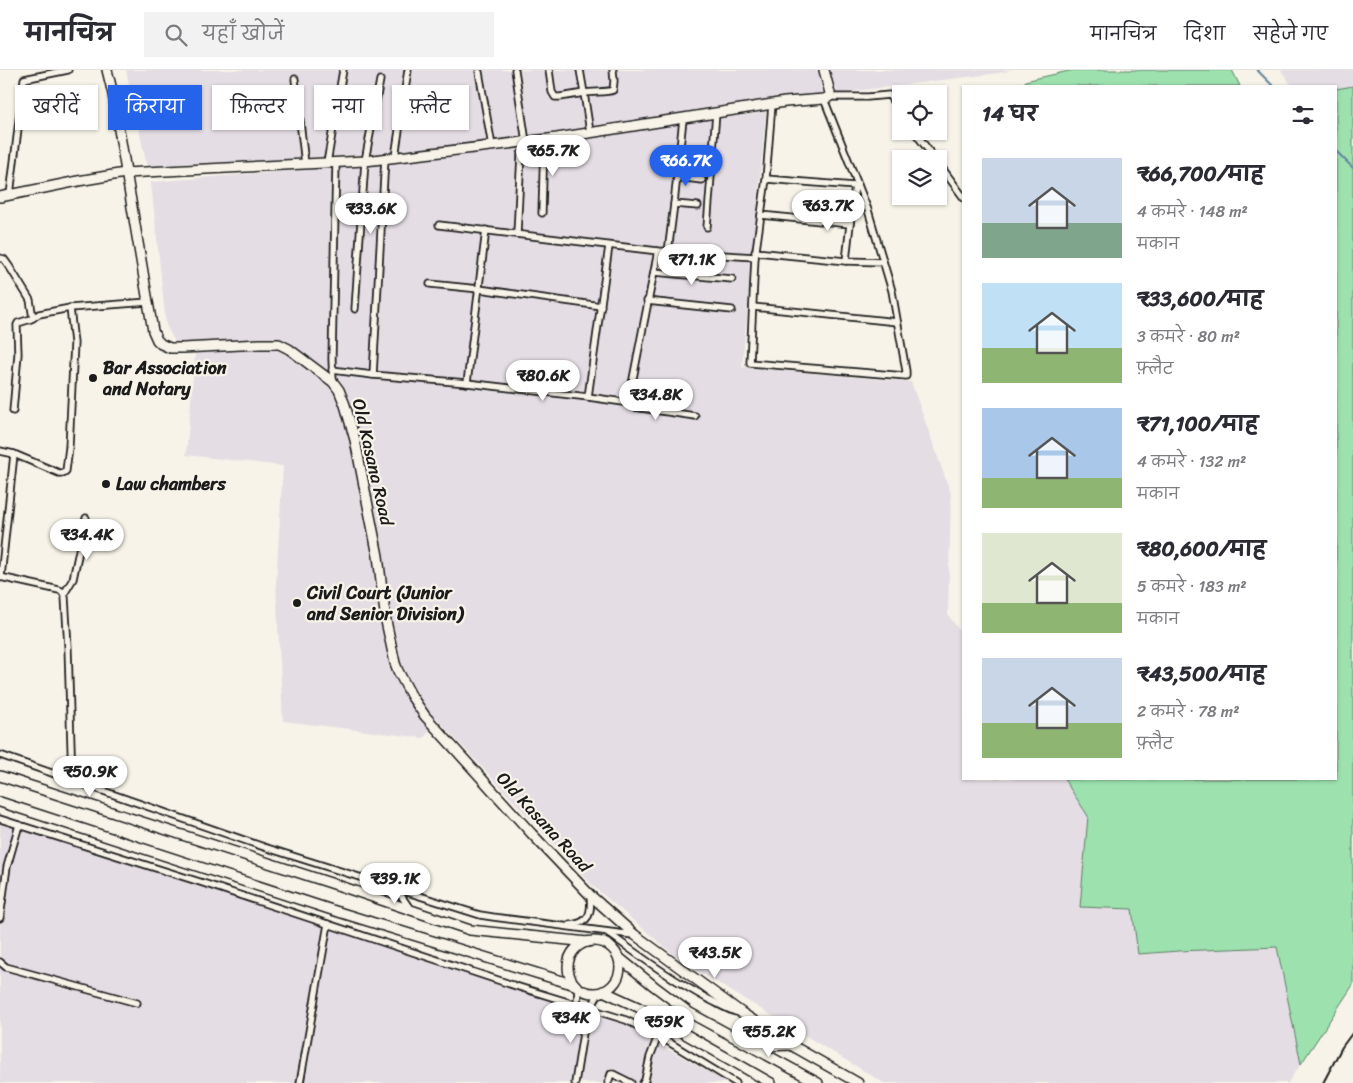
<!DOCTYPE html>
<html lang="hi">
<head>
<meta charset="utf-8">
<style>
	:root { --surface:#fff; --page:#f2f2f3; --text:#2b2b33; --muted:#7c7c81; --line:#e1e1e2; --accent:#2563eb }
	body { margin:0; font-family:Sriracha,"Playpen Sans Deva",sans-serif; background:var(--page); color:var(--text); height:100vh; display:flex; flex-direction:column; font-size:19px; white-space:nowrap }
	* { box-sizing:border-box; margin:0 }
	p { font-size:16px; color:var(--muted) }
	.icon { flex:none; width:28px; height:28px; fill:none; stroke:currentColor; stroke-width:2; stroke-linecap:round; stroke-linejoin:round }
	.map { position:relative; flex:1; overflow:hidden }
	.panel { position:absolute; left:962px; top:15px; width:375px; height:695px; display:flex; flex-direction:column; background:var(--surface); border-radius:0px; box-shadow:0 1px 4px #0004 }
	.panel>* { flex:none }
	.top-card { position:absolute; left:15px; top:15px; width:475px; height:45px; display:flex; gap:10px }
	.buttons { position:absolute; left:892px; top:15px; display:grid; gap:10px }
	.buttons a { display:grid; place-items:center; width:55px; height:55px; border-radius:0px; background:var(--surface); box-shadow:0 1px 4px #0004; font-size:25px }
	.price { position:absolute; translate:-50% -42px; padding:0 11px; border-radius:18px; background:#fff; color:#222; font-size:16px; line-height:32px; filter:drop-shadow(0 1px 2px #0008) }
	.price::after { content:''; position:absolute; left:50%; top:30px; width:15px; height:11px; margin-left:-8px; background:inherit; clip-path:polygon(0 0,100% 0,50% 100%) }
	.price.selected { background:var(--accent); color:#fff }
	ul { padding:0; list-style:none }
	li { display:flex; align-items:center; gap:15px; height:125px; padding:0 20px }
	li span { display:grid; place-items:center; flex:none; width:140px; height:100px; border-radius:0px; color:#555 }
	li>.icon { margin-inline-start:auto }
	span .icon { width:60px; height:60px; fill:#fffc; stroke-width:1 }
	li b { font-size:21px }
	h2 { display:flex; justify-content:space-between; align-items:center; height:60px; padding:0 20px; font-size:21px }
	.tag { padding:0 18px; border-radius:0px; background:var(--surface); box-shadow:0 1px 4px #0004; font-size:18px; line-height:45px }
	.tag.selected { background:var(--accent); color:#fff }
	header { display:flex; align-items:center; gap:30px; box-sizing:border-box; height:70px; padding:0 25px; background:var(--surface); border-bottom:1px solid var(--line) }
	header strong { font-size:24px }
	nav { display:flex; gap:28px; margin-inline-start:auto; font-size:18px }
	.search { width:350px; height:45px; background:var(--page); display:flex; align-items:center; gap:12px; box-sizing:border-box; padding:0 18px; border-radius:0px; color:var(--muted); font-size:19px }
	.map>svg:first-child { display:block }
	.built { fill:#e4dde4 }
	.green { fill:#9ce1ae; stroke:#5c7e65 }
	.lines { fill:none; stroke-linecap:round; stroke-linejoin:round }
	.stream { stroke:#65879e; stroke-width:2 }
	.street-casing { stroke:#1c1c1c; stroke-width:9 }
	.secondary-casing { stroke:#1c1c1c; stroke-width:12 }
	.street { stroke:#f7f3e8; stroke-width:5.5 }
	.secondary { stroke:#f7f3e8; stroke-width:9 }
	.rail { stroke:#1c1c1c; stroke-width:2 }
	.poi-dot { fill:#1c1c1c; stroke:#f7f3e8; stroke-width:2 }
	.labels { text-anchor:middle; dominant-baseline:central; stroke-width:4.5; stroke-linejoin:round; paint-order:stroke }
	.poi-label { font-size:18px; font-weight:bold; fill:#1c1c1c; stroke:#f7f3e8; text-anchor:start }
	.street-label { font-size:18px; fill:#1c1c1c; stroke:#f7f3e8 }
</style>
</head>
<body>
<header>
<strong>मानचित्र</strong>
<div class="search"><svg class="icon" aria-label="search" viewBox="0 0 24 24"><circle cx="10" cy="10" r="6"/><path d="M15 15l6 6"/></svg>यहाँ खोजें</div>
<nav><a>मानचित्र</a><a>दिशा</a><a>सहेजे गए</a></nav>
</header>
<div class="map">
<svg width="1353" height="1013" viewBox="0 0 1353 1013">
	<rect width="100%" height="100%" fill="#f7f3e8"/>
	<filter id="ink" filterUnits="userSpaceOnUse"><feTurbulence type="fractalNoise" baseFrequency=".02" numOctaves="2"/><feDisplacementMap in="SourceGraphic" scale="10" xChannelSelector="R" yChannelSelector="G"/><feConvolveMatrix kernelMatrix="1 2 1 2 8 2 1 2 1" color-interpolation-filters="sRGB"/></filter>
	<g filter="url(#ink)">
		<g class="built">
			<path d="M126 0H1012L999 3 767 32 495 71 364 85 147 96Z"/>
			<path d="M1281 0H1353V16L1336 19V16H1292Z"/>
			<path d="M766 42 742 297 911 312 951 424 948 545 964 567V709H1064L1088 746 1080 837 1132 839 1138 884 1179 881 1277 877 1301 994 1293 1005 1288 1013H884L681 891 594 817 437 649 424 668 283 651 276 515 283 396 186 385 196 276 176 274 166 255 151 112 376 94Z"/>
			<path d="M0 748 389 872 624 954 728 1013H0Z"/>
		</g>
		<g class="green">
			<path d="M1073 0H1232L1240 16H1026L1025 11Z"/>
			<path d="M1353 16V915L1301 994 1277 877 1179 881 1138 884 1132 839 1080 837 1088 746 1064 709H1336V19Z"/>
		</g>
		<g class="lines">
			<g class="stream">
				<path d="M1257 0 1273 16"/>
				<path d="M1336 81 1353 98"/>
			</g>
			<g class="street-casing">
				<g id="street">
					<path d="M515 0 526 72"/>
					<path d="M549 0 552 22 555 27H560L584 23 590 62"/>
					<path d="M580 0 584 23C593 21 606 23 613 20L614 11 613 0"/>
					<path d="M479 2 492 76"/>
					<path d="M295 9 305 94"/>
					<path d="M829 27H868L889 25 901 43"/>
					<path d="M772 34 766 109 755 187 750 293 906 306V301L892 221 868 140 824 29"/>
					<path d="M914 61 935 89"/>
					<path d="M395 87 408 0"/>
					<path d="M327 93 343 0"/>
					<path d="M939 94 964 128"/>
					<path d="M677 107 702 110"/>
					<path d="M766 109 855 116"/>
					<path d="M10 125 24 9 68 0"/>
					<path d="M674 134 698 136"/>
					<path d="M542 143 544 70"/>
					<path d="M761 145 850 154C852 141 853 128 855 116L858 115"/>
					<path d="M439 155 658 181 755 187"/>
					<path d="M707 157 716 43"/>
					<path d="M517 164 521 84"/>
					<path d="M668 182 674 134 683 49"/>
					<path d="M755 182 846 191 883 192"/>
					<path d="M0 188 4 189 9 196 30 230 33 248"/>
					<path d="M846 191 850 154"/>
					<path d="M654 202 732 209"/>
					<path d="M430 214 479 219 601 236"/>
					<path d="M647 231 732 240"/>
					<path d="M753 237 897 252"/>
					<path d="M355 239 365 91 380 10"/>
					<path d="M332 300 373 305 467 313 588 327 609 176"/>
					<path d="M373 305 385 88"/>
					<path d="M333 312 332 289 336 93"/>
					<path d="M467 313 486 160"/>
					<path d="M588 327 623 332H626L629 329 658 181"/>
					<path d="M626 332 634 337 695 346"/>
					<path d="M13 341 18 284 17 255 18 253 31 249 39 244 70 238 148 232"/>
					<path d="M0 381 14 384 1 507"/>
					<path d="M14 384 59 403H63L66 401 69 377 74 273 70 238"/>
					<path d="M0 507 59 520 62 521 65 527 68 577 72 710"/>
					<path d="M64 524 73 509 86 448"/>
					<path d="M0 685 264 777 480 845 493 847 633 865"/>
					<path d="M0 749 200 812 519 917 626 950 667 971 736 1013"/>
					<path d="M395 817 411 840"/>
					<path d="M0 848 7 797 19 755"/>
					<path d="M570 855C590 853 592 843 590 825"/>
					<path d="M607 862C639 886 672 910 708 929 717 933 726 939 736 942"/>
					<path d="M0 892 6 897 137 933"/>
					<path d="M577 935 578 918"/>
					<path d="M591 939 599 922"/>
					<path d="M300 1013 328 854"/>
					<path d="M575 1013 587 938"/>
					<path d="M608 1013 611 1004H613L631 1013"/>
					<path d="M643 1013 645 1010 650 987 658 966 656 959 649 945"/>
				</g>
			</g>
			<g class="secondary-casing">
				<g id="secondary">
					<path d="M107 0 113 24 148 232 153 261 157 270 161 274 170 278H183L260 274H279L289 279 333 312 339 320 345 335 355 370 373 461 378 486 386 551 395 593 398 601 412 627 425 646 532 764 590 825 635 865 742 943 791 975 858 1013"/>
					<path d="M0 127 78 111 125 103 365 91 557 68 785 32 824 29 829 27 830 23 824 0"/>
					<path d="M0 706 343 817 470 860 588 872"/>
					<path d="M0 732 332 840 575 915"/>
					<circle cx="594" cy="897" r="26"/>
					<path d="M617 886 654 916 690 943 818 1013"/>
					<path d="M603 921 638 937 771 1013"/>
					<path d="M751 975 763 976 791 975"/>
				</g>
			</g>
			<use href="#street" class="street"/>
			<use href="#secondary" class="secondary"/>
			<path class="rail" d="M1323 1013 1342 977 1353 962"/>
		</g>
	</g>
	<g class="poi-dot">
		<circle cx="93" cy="308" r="5"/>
		<circle cx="106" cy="414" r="5"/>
		<circle cx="297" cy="533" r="5"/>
	</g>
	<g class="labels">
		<g class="poi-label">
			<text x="103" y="298">Bar Association<tspan x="103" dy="21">and Notary</tspan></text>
			<text x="116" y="414">Law chambers</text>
			<text x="307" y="523">Civil Court (Junior<tspan x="307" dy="21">and Senior Division)</tspan></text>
		</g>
		<g class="street-label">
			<text transform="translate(373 392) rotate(77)">Old Kasana Road</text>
			<text transform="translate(544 752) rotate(47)">Old Kasana Road</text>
		</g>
	</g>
</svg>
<div class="buttons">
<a><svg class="icon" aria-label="locate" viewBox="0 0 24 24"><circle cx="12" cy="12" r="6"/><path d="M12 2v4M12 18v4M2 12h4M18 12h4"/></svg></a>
<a><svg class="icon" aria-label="layers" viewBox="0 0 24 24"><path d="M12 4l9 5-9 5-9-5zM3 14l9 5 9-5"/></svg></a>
</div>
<b class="price" style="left:553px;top:107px">₹65.7K</b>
<b class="price selected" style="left:686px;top:117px">₹66.7K</b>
<b class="price" style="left:828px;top:162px">₹63.7K</b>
<b class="price" style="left:371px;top:165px">₹33.6K</b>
<b class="price" style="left:692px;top:216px">₹71.1K</b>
<b class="price" style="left:543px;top:332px">₹80.6K</b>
<b class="price" style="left:656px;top:351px">₹34.8K</b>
<b class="price" style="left:87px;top:491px">₹34.4K</b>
<b class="price" style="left:90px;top:728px">₹50.9K</b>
<b class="price" style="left:395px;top:835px">₹39.1K</b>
<b class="price" style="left:715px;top:909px">₹43.5K</b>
<b class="price" style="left:571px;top:974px">₹34K</b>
<b class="price" style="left:664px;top:978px">₹59K</b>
<b class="price" style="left:769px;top:988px">₹55.2K</b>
<div class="top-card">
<a class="tag">खरीदें</a>
<a class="tag selected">किराया</a>
<a class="tag">फ़िल्टर</a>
<a class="tag">नया</a>
<a class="tag">फ़्लैट</a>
</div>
<section class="panel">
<h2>14 घर<svg class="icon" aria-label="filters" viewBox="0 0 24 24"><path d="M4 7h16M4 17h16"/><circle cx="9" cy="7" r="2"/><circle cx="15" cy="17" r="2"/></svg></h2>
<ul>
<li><span style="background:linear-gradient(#c9d6e8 65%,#7fa58c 0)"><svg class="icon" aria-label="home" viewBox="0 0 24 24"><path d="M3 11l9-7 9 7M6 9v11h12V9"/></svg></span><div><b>₹66,700/माह</b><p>4 कमरे · 148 m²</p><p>मकान</p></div></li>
<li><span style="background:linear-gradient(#bfe0f5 65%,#8fb573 0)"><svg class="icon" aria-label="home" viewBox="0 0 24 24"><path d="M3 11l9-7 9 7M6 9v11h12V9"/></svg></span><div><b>₹33,600/माह</b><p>3 कमरे · 80 m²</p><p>फ़्लैट</p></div></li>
<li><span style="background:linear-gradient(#a9c7e8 70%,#8fb573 0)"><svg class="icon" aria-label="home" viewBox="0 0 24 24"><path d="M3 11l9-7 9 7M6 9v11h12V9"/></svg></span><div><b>₹71,100/माह</b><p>4 कमरे · 132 m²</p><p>मकान</p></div></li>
<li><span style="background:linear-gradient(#dfe7d0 70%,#8fb573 0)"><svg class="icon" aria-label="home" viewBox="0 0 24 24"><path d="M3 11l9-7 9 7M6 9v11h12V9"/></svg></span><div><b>₹80,600/माह</b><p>5 कमरे · 183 m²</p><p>मकान</p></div></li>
<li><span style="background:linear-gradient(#c9d6e8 65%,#8fb573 0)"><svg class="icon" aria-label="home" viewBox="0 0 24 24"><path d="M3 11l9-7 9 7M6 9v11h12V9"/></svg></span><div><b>₹43,500/माह</b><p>2 कमरे · 78 m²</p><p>फ़्लैट</p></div></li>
</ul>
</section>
</div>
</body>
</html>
